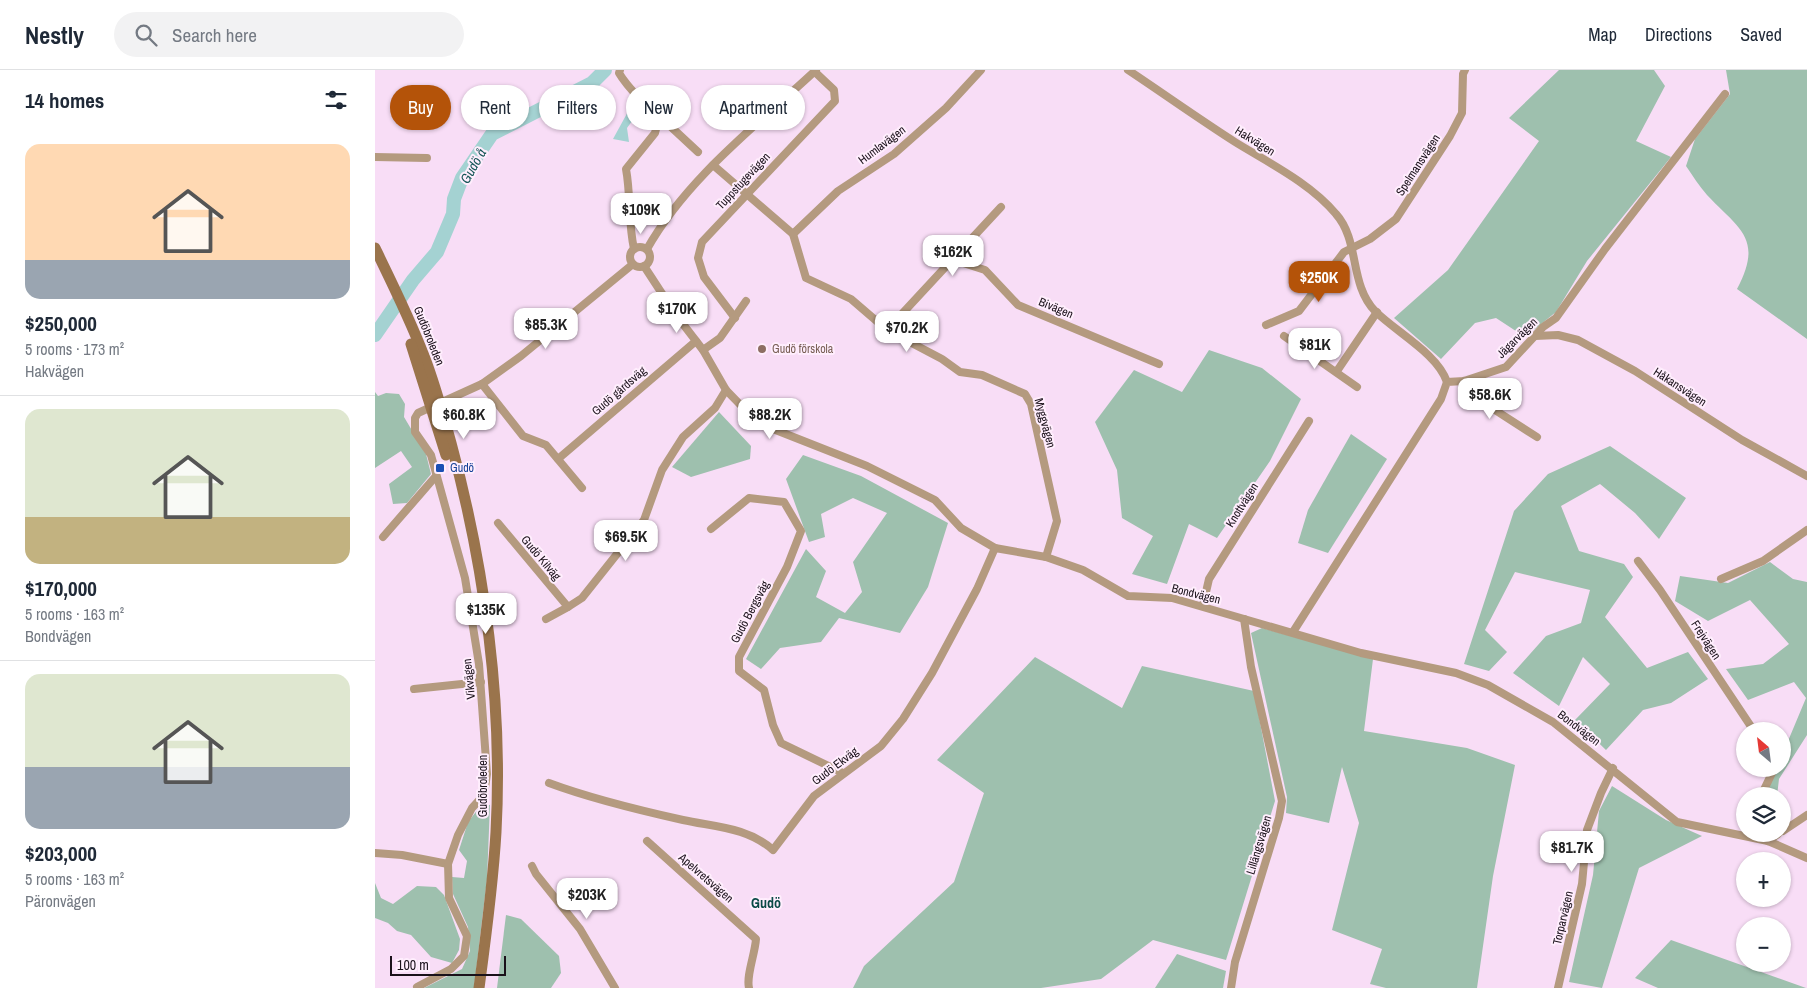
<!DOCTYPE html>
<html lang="en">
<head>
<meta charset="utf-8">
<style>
	:root { --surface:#fff; --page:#f2f2f3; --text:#1f2937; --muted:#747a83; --line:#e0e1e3; --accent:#b45309 }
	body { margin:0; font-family:"Archivo Narrow",sans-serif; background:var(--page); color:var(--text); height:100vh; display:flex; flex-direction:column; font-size:19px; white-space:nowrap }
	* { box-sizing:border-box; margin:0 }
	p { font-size:16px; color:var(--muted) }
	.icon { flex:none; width:28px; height:28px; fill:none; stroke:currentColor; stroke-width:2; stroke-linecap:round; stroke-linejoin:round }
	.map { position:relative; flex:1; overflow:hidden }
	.details { display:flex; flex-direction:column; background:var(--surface); width:375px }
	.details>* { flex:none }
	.hud { position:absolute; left:15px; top:15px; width:475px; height:45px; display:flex; gap:10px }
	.needle { width:32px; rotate:332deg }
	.buttons { position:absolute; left:1361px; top:652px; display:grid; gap:10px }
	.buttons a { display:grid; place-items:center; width:55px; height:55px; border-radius:50%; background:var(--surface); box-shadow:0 1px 4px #0004; font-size:25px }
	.scale { position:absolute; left:15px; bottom:12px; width:116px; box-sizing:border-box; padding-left:5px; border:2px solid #1a111a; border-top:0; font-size:14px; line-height:18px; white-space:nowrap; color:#1a111a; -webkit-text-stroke:4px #ffeefd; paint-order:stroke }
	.price { position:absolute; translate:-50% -42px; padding:0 11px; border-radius:10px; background:#fff; color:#222; font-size:16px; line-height:32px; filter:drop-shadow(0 1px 2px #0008) }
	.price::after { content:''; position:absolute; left:50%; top:30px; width:15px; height:11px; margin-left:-8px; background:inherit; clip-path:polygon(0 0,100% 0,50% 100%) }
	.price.active { background:var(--accent); color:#fff }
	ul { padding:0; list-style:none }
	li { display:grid; align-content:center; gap:10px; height:265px; padding:0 25px }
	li+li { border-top:1px solid var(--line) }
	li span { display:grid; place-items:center; height:155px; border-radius:15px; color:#555 }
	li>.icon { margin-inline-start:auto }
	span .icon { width:90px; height:90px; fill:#fffc; stroke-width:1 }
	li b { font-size:21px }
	h2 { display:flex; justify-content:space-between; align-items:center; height:60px; padding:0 25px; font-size:21px }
	.chip { padding:0 18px; border-radius:22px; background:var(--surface); box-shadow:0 1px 4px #0004; font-size:18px; line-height:45px }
	.chip.active { background:var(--accent); color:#fff }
	header { display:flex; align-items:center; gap:30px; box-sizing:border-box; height:70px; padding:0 25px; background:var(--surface); border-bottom:1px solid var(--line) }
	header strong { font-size:24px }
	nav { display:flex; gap:28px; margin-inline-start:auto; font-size:18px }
	.search { width:350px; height:45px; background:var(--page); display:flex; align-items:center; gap:12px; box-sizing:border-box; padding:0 18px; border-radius:28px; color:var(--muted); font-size:19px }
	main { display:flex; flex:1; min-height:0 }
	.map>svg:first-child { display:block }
	.green { fill:#9ec0ae }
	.water { fill:#a4d2d2 }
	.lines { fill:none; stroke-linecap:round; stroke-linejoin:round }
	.river { stroke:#a4d2d2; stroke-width:14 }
	.street { stroke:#b49a7f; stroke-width:8 }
	.secondary { stroke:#9a744c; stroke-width:11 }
	.education-dot { fill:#8d6e63; stroke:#ffeefd; stroke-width:2 }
	.transit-dot { fill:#1a4fb4; stroke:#ffeefd; stroke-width:2 }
	.labels { text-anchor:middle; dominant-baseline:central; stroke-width:4; stroke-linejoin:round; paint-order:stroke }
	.street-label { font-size:12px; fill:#1a111a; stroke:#ffeefd }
	.education-label { font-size:12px; fill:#785e54; stroke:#ffeefd; text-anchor:start }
	.transit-label { font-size:12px; fill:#164399; stroke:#ffeefd; text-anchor:start }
	.water-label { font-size:14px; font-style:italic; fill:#165657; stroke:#ffeefd }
	.neighbourhood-label { font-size:14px; font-weight:bold; fill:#0a4a46; stroke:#ffeefd }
</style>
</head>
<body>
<header>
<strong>Nestly</strong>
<div class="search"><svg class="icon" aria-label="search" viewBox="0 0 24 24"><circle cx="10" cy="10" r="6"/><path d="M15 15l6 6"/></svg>Search here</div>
<nav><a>Map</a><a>Directions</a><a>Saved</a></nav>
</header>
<main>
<section class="details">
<h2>14 homes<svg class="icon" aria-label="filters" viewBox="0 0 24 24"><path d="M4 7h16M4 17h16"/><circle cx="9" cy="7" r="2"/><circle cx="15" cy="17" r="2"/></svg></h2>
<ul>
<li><span style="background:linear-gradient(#ffd9b3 75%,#9aa5b1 0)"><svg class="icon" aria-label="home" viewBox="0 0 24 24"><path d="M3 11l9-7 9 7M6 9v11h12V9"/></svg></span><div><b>$250,000</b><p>5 rooms · 173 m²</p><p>Hakvägen</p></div></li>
<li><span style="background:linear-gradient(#dfe7d0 70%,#c2b280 0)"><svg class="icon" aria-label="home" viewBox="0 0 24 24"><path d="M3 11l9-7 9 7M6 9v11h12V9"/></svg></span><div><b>$170,000</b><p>5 rooms · 163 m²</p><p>Bondvägen</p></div></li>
<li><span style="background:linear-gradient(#dfe7d0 60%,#9aa5b1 0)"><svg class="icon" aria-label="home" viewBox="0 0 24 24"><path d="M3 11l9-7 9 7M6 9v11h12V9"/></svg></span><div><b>$203,000</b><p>5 rooms · 163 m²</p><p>Päronvägen</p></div></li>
</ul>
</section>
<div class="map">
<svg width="1432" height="918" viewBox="0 0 1432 918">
	<rect width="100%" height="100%" fill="#f8ddf6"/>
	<g class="green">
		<path d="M1184 0H1279L1290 16 1261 71 1296 87 1212 191 1181 242 1150 267 1121 248 1100 253 1066 289 1019 248 1073 200 1164 71 1134 48Z"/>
		<path d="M1351 0H1432V269L1362 219C1389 168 1364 159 1332 125 1324 116 1318 106 1311 96L1320 69 1355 24Z"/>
		<path d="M834 280 887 298 926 329 895 391 842 468 814 454 792 514 757 504 778 466 747 448 742 400 720 352 759 300 807 322Z"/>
		<path d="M0 322 3 326 11 323 24 324 30 334 29 347 51 384 56 404 32 433 18 434 14 414 37 397 26 381 0 398Z"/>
		<path d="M344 342 376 376 375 389 316 407 297 397Z"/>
		<path d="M976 364 1012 389 953 483 923 473 933 440Z"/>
		<path d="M1235 376 1311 428 1284 469 1260 443 1225 414 1186 436 1204 481 1249 494 1258 507 1230 547 1272 598 1313 582 1333 609 1296 633 1268 640 1231 680 1200 650 1235 614 1208 587 1184 636 1138 603 1171 566 1206 553 1215 520 1140 502 1110 560 1132 582 1114 601 1089 594 1139 441 1173 404Z"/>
		<path d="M428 385 486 406 573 453 553 517 525 563 464 548 446 572 405 578 386 599 371 589 431 479 451 501 441 527 470 543 487 522 478 492 512 443 478 428 446 444 450 467 434 472 411 409Z"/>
		<path d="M1395 492 1418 509 1432 512V665L1404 709 1402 726H1389L1401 699H1408V683L1431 628 1419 612 1373 630 1351 599 1388 594 1414 574 1375 530 1333 551 1300 531 1305 506 1353 513Z"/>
		<path d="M887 558 998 589 989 661 1092 678 1140 695 1118 806 1102 918H1011L995 914 1007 879 957 860 984 753 967 697 954 753 911 743 912 727 876 563Z"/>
		<path d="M660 587 747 638 767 596 879 621 900 731 851 890 778 870 726 909 666 918H478L489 896 579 812 609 723 562 690Z"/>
		<path d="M1237 716 1291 750 1327 766 1264 798 1227 918 1194 912 1218 805 1224 741Z"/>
		<path d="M107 734 115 735 112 809 99 918H49L87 899 95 881 93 857 78 824 77 807 89 808 92 791 84 780 93 752Z"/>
		<path d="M0 813 6 828 18 834 42 816 61 817 69 825 85 869 84 880 77 893 56 887 36 865 22 861 13 853 0 848Z"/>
		<path d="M131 845 146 849 184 886 186 903 176 918H122Z"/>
		<path d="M1296 870 1431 918H1283L1260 908Z"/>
		<path d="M802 884 851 901 848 918H780Z"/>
	</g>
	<path class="water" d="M258 37 263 43 252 58 254 72 238 69 255 38Z"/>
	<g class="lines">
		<path class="river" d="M0 265 38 210 62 182 78 144 79 129 87 108 117 64 217 13 230 0"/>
		<g class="street">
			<path d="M245 0 244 3C255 22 272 33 283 51L280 63 251 99C256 126 253 152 259 179"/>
			<path d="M753 0C789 24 824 49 860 72 894 93 935 113 961 144 985 171 974 214 1000 241 1021 262 1063 284 1072 312"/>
			<path d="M280 42 323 82"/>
			<path d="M0 87 52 88"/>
			<path d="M338 95 418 164 431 208 476 229 512 260 567 289 585 302 607 305 650 324 656 334 682 451 671 487"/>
			<path d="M418 164 463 121 519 84 571 38 606 0"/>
			<circle cx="265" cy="187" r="10"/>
			<path d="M272 179C312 108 382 55 441 0"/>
			<path d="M579 190 610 200 643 235 784 294"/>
			<path d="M269 196 301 245 328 280 351 320 383 353 492 396 560 430 586 458 620 478 671 487 708 500 753 526 797 528 986 583 1081 603 1113 615 1178 652 1302 752 1393 771 1432 788"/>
			<path d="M360 248 329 207 323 188 327 172 460 31 459 20 440 2"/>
			<path d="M891 255 924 241 969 182 995 169 1021 149 1075 66 1087 43 1088 4 1090 0"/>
			<path d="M512 260 626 137"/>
			<path d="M909 266 982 317"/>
			<path d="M1160 266 1183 265 1203 270 1260 301 1367 370 1432 406"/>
			<path d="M328 280 345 268 371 231"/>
			<path d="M962 301 1002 242"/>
			<path d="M1089 311 1106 331 1162 367"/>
			<path d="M107 314 148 366 171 375 207 418"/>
			<path d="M183 389 321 271"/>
			<path d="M123 453 193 537 207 528 269 450 287 400 308 367 340 338 351 320"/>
			<path d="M336 459 374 428 409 432 426 461 412 497 364 587V601L389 620 398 655 406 673 468 703"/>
			<path d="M8 467 61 406"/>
			<path d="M1263 491 1285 520 1379 661"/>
			<path d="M1346 509 1388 491 1432 460"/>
			<path d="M828 535 834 509 934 351"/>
			<path d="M171 549 193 537"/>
			<path d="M918 562 1066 329 1072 312 1089 311 1131 297 1168 257 1181 248 1230 179 1350 24"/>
			<path d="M39 619 106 612"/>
			<path d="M174 713C217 729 263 740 308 750 340 757 372 757 398 780L439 726 506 676 528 649 557 603 602 519 620 478"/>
			<path d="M1386 726 1397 703 1396 699"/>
			<path d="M1408 761 1432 745"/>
			<path d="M272 771 381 869C380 884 371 906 374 918"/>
			<path d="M1393 771 1403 764"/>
			<path d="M0 783 27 785 73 794"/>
			<path d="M157 796 161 804 205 859 240 918"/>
			<path d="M42 917 76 899 89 886 92 866 74 828 73 794 83 765 97 738 109 725 112 704 104 594 90 508 56 385 40 362V348L43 343 107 314 146 286 258 194"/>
			<path d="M856 918 860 892 904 748 907 731 876 597 869 549"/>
			<path d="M1183 918 1207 814 1212 760 1226 723 1238 698"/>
		</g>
		<g class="secondary">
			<path d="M0 178C17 213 35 249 49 286 60 314 68 344 76 373 110 498 128 633 121 762 118 815 111 866 104 918"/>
			<path d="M36 274 71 385"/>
		</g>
	</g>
	<circle class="education-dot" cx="387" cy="279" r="5"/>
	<rect class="transit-dot" x="60" y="393" width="10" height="10" rx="2.5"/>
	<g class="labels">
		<g class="street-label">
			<text transform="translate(880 71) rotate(32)">Hakvägen</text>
			<text transform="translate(507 75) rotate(-37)">Humlavägen</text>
			<text transform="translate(1043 95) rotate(-57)">Spelmansvägen</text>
			<text transform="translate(368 111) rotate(-47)">Tuppstugevägen</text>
			<text transform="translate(681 238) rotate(23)">Bivägen</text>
			<text transform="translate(54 266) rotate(68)">Gudöbroleden</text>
			<text transform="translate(1142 268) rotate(-45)">Jägarvägen</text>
			<text transform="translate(1305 317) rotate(33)">Håkansvägen</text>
			<text transform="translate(244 321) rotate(-41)">Gudö gårdsväg</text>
			<text transform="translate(670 353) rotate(75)">Myggvägen</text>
			<text transform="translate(867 435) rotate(-58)">Knottvägen</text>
			<text transform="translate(166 488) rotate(50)">Gudö Kilväg</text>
			<text transform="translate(821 524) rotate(14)">Bondvägen</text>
			<text transform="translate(375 542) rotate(-62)">Gudö Bergsväg</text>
			<text transform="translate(1331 570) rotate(57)">Frejvägen</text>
			<text transform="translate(94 609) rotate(-96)">Vikvägen</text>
			<text transform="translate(1204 658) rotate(37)">Bondvägen</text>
			<text transform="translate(460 696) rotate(-37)">Gudö Ekväg</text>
			<text transform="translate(108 716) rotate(-90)">Gudöbroleden</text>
			<text transform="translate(884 775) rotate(-73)">Lillängsvägen</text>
			<text transform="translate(331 808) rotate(41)">Apelvretsvägen</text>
			<text transform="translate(1188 848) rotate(-77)">Torparvägen</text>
		</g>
		<g class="education-label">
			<text x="397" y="279">Gudö förskola</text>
		</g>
		<g class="transit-label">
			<text x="75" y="398">Gudö</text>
		</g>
		<g class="water-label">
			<text transform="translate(98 96) rotate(-60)">Gudö å</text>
		</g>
		<g class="neighbourhood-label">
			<text x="391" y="833">Gudö</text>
		</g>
	</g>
</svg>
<div class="buttons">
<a><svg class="needle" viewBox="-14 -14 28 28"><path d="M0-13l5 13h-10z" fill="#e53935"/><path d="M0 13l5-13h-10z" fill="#747a83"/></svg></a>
<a><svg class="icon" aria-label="layers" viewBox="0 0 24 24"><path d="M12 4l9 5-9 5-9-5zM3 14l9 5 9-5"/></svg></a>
<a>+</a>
<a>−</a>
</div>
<div class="scale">100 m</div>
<b class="price" style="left:266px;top:165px">$109K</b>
<b class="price" style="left:578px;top:207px">$162K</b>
<b class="price active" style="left:944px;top:233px">$250K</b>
<b class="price" style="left:302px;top:264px">$170K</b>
<b class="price" style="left:171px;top:280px">$85.3K</b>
<b class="price" style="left:532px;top:283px">$70.2K</b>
<b class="price" style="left:940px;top:300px">$81K</b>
<b class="price" style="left:1115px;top:350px">$58.6K</b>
<b class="price" style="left:89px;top:370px">$60.8K</b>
<b class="price" style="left:395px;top:370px">$88.2K</b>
<b class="price" style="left:251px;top:492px">$69.5K</b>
<b class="price" style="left:111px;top:565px">$135K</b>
<b class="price" style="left:1197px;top:803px">$81.7K</b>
<b class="price" style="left:212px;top:850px">$203K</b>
<div class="hud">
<a class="chip active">Buy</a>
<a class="chip">Rent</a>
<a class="chip">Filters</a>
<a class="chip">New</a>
<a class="chip">Apartment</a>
</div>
</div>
</main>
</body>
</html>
